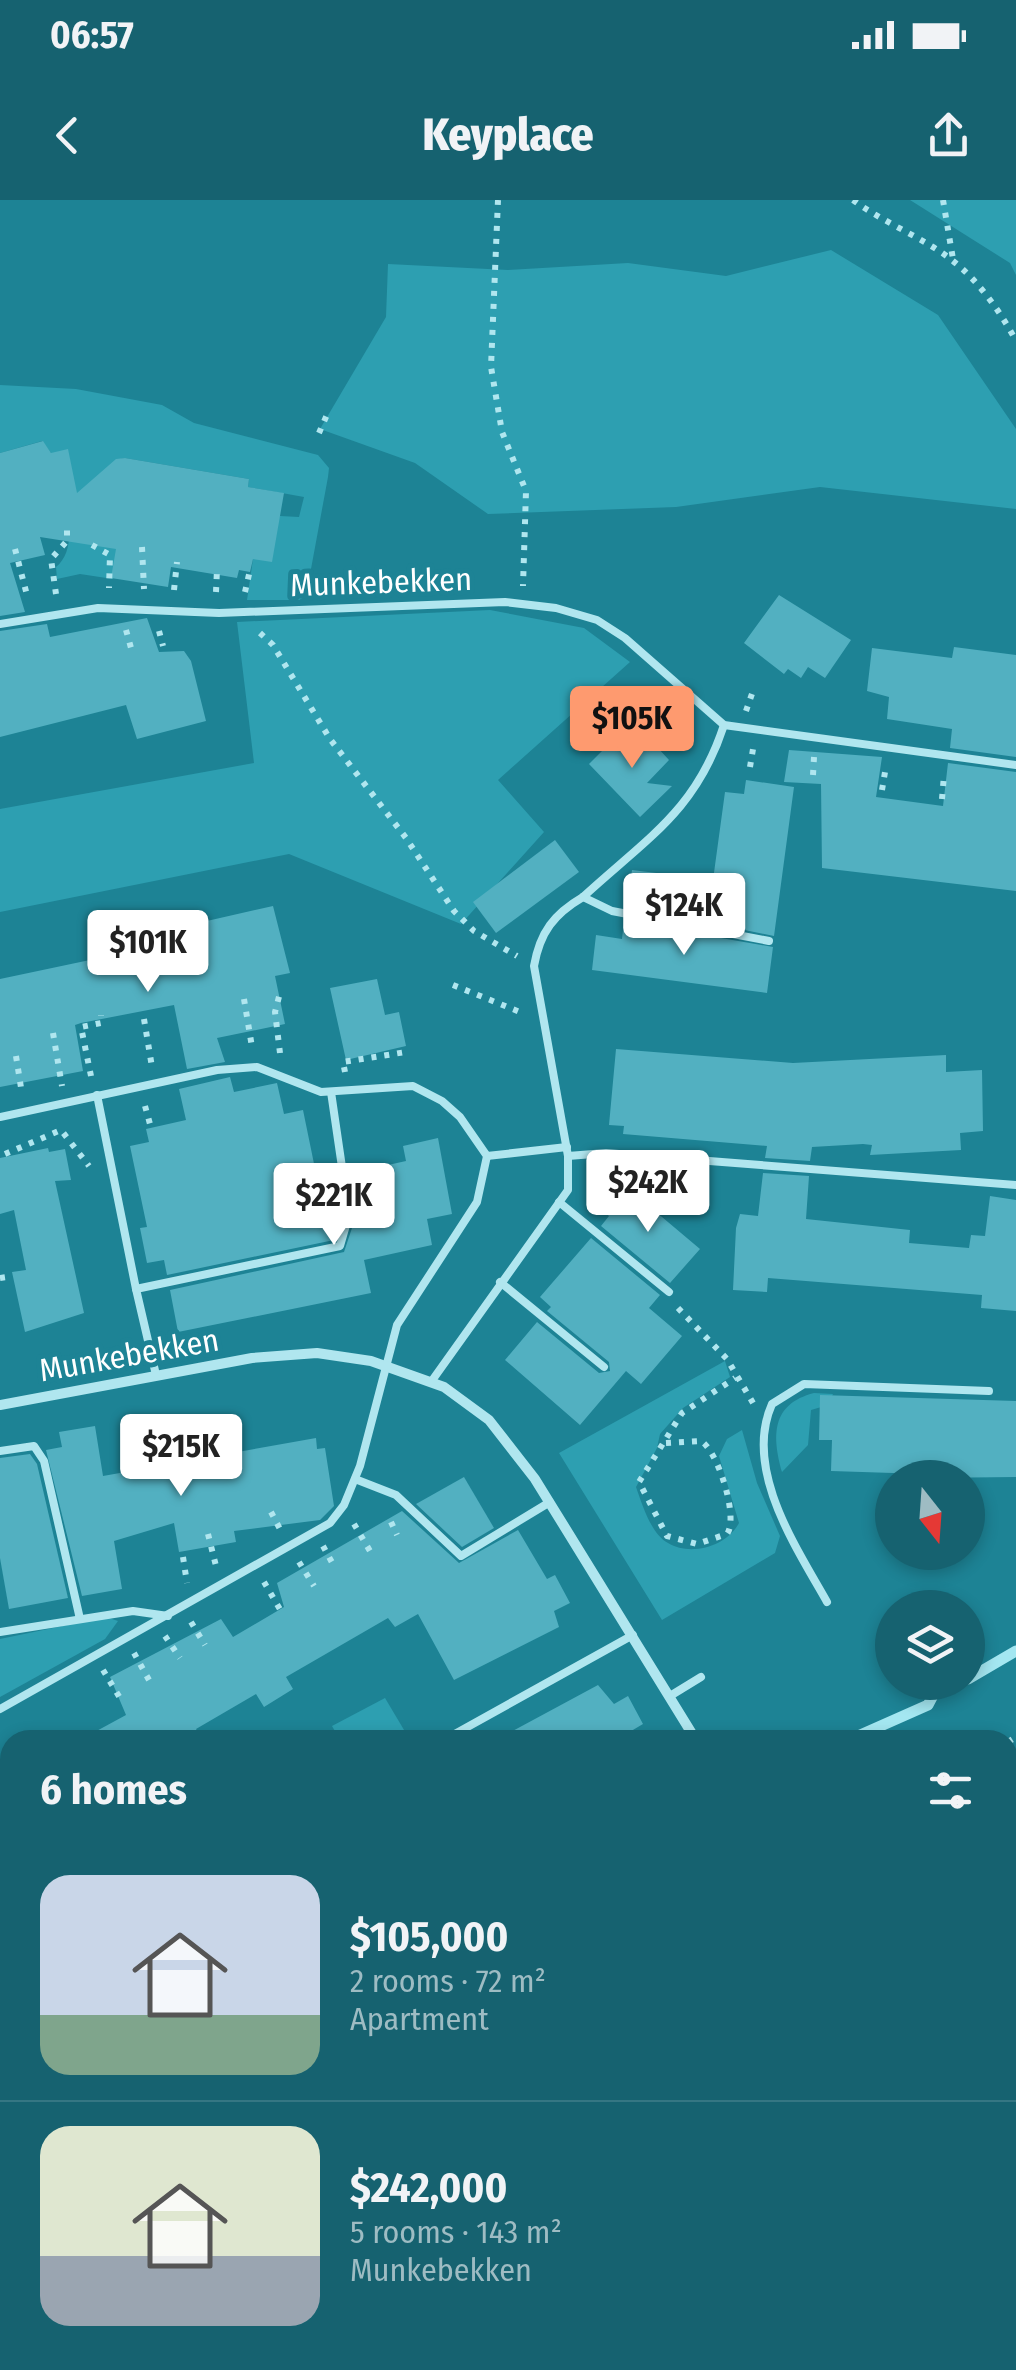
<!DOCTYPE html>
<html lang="en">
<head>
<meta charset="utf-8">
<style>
	:root { --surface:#166270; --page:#1f6875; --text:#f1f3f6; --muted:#9ebcc3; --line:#357683; --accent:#fe9a6f }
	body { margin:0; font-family:"Fira Sans Condensed",sans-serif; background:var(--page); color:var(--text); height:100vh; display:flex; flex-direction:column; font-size:38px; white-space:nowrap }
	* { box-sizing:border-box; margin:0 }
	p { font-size:32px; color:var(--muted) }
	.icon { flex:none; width:55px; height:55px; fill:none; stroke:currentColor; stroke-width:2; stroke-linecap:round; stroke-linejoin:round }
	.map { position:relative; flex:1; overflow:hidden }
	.panel { position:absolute; left:0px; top:1530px; width:1018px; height:640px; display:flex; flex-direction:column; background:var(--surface); border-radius:30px 30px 0 0; box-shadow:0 5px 15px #0003 }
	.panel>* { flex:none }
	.needle { width:65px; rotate:163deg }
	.buttons { position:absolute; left:875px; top:1260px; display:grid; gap:20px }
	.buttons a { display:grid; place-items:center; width:110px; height:110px; border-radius:50%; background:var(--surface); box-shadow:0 5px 15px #0003; font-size:50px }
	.price { position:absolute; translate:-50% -85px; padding:0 22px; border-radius:10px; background:#fff; color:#222; font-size:32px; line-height:65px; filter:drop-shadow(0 2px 5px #0008) }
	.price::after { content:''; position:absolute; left:50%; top:60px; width:30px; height:22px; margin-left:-15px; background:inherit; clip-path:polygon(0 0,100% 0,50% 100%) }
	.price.on { background:var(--accent); color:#111 }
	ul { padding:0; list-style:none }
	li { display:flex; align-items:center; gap:30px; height:250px; padding:0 40px }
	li+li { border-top:2px solid var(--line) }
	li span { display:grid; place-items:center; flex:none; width:280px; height:200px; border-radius:30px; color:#555 }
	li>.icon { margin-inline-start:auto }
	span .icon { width:120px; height:120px; fill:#fffc; stroke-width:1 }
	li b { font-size:42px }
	h2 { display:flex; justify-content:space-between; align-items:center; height:120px; padding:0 40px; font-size:42px }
	.status { display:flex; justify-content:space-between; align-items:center; height:70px; padding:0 50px; background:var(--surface); direction:ltr }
	.status svg { height:28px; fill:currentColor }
	header { display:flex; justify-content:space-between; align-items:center; height:130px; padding:0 40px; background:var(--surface); font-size:45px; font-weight:800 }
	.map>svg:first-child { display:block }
	.green { fill:#2d9fb1 }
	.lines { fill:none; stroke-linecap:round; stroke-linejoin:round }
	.stream { stroke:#a4e7f1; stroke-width:11 }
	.building { fill:#52b0c1 }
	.path { stroke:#b0e6ef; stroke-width:6; stroke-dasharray:5 8; stroke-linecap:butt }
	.service { stroke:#b0e6ef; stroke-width:8 }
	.minor { stroke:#b0e6ef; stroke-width:10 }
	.labels { text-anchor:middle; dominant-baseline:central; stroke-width:10; stroke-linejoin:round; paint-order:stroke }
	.street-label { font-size:32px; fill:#fff; stroke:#1d8395 }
</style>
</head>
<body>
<div class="status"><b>06:57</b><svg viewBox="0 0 49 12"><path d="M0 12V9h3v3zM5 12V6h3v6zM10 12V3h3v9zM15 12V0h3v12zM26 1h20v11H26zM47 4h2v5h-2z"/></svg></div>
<header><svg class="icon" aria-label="back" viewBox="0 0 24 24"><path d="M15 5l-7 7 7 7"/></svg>Keyplace<svg class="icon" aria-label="share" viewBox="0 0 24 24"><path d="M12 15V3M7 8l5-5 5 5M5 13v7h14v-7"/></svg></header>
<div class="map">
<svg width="1016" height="2170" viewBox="0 0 1016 2170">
	<rect width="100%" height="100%" fill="#1d8395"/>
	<g class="green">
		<path d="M910 0H1016V75L1010 63Z"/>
		<path d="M831 50 938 115 1016 229V309L820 287 676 307 488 314 415 263 320 229 386 117 388 64 508 70 628 63 726 76Z"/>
		<path d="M0 185 76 189 162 205 194 223 318 255 329 268 328 277 306 396 299 400H247L253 359 280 316 299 317 304 297 248 287 249 279 125 258 116 260 118 349 113 379 80 374 57 379 56 367C85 343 58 285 51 253L42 241 0 253Z"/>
		<path d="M490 410 584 428 630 462 498 580 544 632 461 724 289 654 0 712V609L254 563 237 422Z"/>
		<path d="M725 1161 730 1177 683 1208 660 1234 657 1248 636 1287C642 1304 651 1334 668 1343 691 1357 727 1346 739 1323L719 1256 727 1239 742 1230 757 1283 780 1336 775 1353 662 1420 559 1253Z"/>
		<path d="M814 1193 833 1194 828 1205 811 1210 808 1245 782 1272C772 1236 771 1204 814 1193Z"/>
		<path d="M106 1417 118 1421 105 1439 0 1497V1439Z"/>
		<path d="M385 1498 410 1540H340L332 1526Z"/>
		<path d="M0 2004 10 2007V2160H22L0 2170Z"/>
	</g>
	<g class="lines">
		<g class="stream">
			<path d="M968 1479 1016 1451"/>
			<path d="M849 1540 928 1505 938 1486 951 1482"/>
			<path d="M0 2075 10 2073"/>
		</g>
	</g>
	<g class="building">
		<path d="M43 241 51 253 68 249 77 293 116 259 125 258 249 279 248 287 284 293 272 362 253 359 250 372 239 370 237 378 171 367 168 387 111 378 116 349 40 337 45 355 10 363 25 412 0 416V253Z"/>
		<path d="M779 395 851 440 825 478 808 467 801 478 788 469 784 474 744 443Z"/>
		<path d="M147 418 159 452 184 451 191 461 206 521 137 539 126 505 0 537V431L47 424 50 437Z"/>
		<path d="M954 447 1016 455V557L950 548 952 529 887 519 889 497 867 491 872 448 952 458Z"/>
		<path d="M622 531 636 545 646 535 669 560 647 583 672 586 640 617 589 564Z"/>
		<path d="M789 550 882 557 876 597 943 606 948 563 1016 572V691L822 668 821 584 784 582Z"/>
		<path d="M746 580 794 587 774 736 627 706 632 670 713 680 725 592 744 594Z"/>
		<path d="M555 640 579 672 496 733 473 702Z"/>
		<path d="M273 706 290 773 275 776 285 824 217 838 225 862 187 869 174 805 81 823 75 825 83 871 0 887V779L175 742 172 729Z"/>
		<path d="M624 721 773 747 767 793 592 770 596 735 622 739Z"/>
		<path d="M377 779 385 815 399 812 406 846 346 860 330 788Z"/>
		<path d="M616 849 793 863 946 855V872L982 870 983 931 960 933 961 950 870 955 872 945 863 944 812 947 810 961 765 958 767 946 623 934 624 926 609 925Z"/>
		<path d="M230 877 234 892 277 883 284 914 303 910 320 993 338 990 341 1014 334 1040 167 1075 164 1060 147 1063 140 1028 147 1027 130 946 149 942 146 929 186 920 179 889Z"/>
		<path d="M438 938 452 1014 427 1019 432 1045 364 1060 371 1093 178 1132 170 1090 344 1052 356 1016 352 987 373 982 370 969 406 961 403 946Z"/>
		<path d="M48 948 49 952 65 949 71 980 55 981 84 1113 25 1132 12 1072 26 1070 14 1010 0 1014V958Z"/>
		<path d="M763 973 809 976 806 1019 910 1030 909 1043 969 1048 971 1035 985 1036 990 996 1016 1000V1111L981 1108 982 1095 768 1078 767 1092 733 1090 736 1028 740 1014 758 1016Z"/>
		<path d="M624 985 700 1049 670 1083 601 1026 609 1016 602 1010Z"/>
		<path d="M591 1038 660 1095 649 1108 682 1136 641 1184 626 1171 580 1225 505 1160 537 1122 599 1173 610 1171 609 1162 547 1111 551 1107 540 1097Z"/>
		<path d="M820 1195 1016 1201V1277L924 1278V1274L831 1271 832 1240H819Z"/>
		<path d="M95 1226 103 1276 316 1238 317 1249 325 1248 334 1306 320 1320 234 1331 236 1342 179 1352 174 1323 114 1341 122 1389 82 1396 46 1250 62 1247 59 1232Z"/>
		<path d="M30 1254 37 1264 68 1398 9 1409 0 1358V1258Z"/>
		<path d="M464 1277 494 1328 462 1347 416 1304Z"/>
		<path d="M402 1311 459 1363 518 1330 547 1379 555 1375 570 1403 554 1411 559 1427 454 1480 418 1414 395 1427 388 1418 286 1477 293 1489 264 1507 256 1494 196 1529 202 1540H80L126 1515 110 1477 221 1419 233 1437 284 1407 277 1383Z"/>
		<path d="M598 1485 614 1504 628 1496 643 1524 616 1540H496Z"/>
	</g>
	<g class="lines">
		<g class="path">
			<path d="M498 0 491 167 502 232 526 291 523 386"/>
			<path d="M853 0C884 23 926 39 953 61 978 80 1002 114 1016 141"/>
			<path d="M943 0 953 59"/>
			<path d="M319 233 329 210"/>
			<path d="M92 345 110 355 109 388"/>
			<path d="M142 347 144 389"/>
			<path d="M15 349 28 399"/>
			<path d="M174 390 177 362"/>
			<path d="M216 392 217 369"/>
			<path d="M245 392 250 370"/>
			<path d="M56 394 51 359 67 341V324"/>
			<path d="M126 430 133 455"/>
			<path d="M159 431 163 446"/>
			<path d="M260 433 273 445 330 539 406 638 454 711 474 731 517 756"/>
			<path d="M746 511 754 488"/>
			<path d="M750 567 753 549"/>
			<path d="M813 575 814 557"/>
			<path d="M882 590 886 566"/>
			<path d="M942 599 944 575"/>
			<path d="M453 785 520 812"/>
			<path d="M244 799 252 847"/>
			<path d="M144 819 152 867"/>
			<path d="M53 833 62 886"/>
			<path d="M280 853 275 812 281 789"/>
			<path d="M16 856 22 894"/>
			<path d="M345 872 343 862 406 852"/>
			<path d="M91 876 81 827 101 823V815"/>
			<path d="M145 906 150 924"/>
			<path d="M5 954 61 930 89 966"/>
			<path d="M0 1078 7 1077"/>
			<path d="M678 1108 727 1159 753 1203"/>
			<path d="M666 1243 701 1241C718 1251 739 1318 727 1334L697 1344 667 1336 639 1282 682 1213 735 1178"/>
			<path d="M271 1312 281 1331"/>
			<path d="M391 1322 397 1335"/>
			<path d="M354 1324 370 1351"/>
			<path d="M208 1334 216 1366"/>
			<path d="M323 1346 335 1368"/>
			<path d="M183 1357 187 1383"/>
			<path d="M299 1362 314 1386"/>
			<path d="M264 1382 281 1411"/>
			<path d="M191 1422 205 1445"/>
			<path d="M165 1436 180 1458"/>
			<path d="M134 1453 149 1480"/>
			<path d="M103 1470 120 1498"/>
			<path d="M1008 1542 1016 1537"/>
			<path d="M0 1798 10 1792"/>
			<path d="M0 1822 10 1929"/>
			<path d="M2 1824 10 1798"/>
			<path d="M446 2160 473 2170"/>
		</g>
		<g class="service">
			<path d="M0 424 98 408 219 413 505 402 556 408 597 420 625 438 724 525 1016 565"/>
			<path d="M583 697 612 711 769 741"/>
			<path d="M97 895 136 1089"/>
			<path d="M0 917 217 870 257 867 321 892 413 886 442 901 460 917 487 956 477 1002 397 1125 360 1266 344 1305 330 1323 0 1509"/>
			<path d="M487 956 567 947"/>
			<path d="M568 956 606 953 1016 985"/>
			<path d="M559 1002 669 1092"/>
			<path d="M500 1082 604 1167"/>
			<path d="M156 1175 136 1089 340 1046 349 1015 331 892"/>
			<path d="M431 1182 568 990V956L534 766C540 732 554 714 583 697 647 638 696 611 724 525"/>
			<path d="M0 1251 34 1246 44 1261 80 1419"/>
			<path d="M355 1279 396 1295 461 1356 550 1302"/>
			<path d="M827 1402C796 1347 743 1269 772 1204L804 1184 989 1191"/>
			<path d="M0 1432 133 1411 168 1416"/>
			<path d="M670 1496 701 1477"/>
			<path d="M444 1540 633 1435"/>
			<path d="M1008 1840 1016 1835"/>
			<path d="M0 1992 10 1993"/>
			<path d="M1008 1993 1016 1998"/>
			<path d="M144 2160 151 2170"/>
			<path d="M948 2160 975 2170"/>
			<path d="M61 2170 76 2160"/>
		</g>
		<path class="minor" d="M0 1205 252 1158 317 1153 371 1161 444 1187 489 1220 535 1279 696 1540"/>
	</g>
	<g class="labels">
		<g class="street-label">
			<text transform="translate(381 382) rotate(-2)">Munkebekken</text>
			<text transform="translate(129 1155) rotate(-10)">Munkebekken</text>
		</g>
	</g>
</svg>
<div class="buttons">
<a><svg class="needle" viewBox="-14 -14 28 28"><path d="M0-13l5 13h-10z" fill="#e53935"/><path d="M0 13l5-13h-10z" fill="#9ebcc3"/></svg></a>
<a><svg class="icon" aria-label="layers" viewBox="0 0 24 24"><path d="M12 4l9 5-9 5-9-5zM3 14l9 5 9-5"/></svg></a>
</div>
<b class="price on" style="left:632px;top:571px">$105K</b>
<b class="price" style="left:684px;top:758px">$124K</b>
<b class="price" style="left:148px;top:795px">$101K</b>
<b class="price" style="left:648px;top:1035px">$242K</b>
<b class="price" style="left:334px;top:1048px">$221K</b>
<b class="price" style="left:181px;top:1299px">$215K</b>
<section class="panel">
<h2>6 homes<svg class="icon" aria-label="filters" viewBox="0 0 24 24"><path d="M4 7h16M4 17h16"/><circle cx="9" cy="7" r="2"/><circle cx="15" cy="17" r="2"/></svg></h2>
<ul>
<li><span style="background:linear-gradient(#c9d6e8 70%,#7fa58c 0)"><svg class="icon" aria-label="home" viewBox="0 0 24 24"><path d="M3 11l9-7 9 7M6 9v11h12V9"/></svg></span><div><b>$105,000</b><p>2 rooms · 72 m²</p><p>Apartment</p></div></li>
<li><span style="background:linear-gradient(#dfe7d0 65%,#9aa5b1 0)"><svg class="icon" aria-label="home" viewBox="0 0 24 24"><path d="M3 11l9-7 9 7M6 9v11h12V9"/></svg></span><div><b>$242,000</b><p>5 rooms · 143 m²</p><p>Munkebekken</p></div></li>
</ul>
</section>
</div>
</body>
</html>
